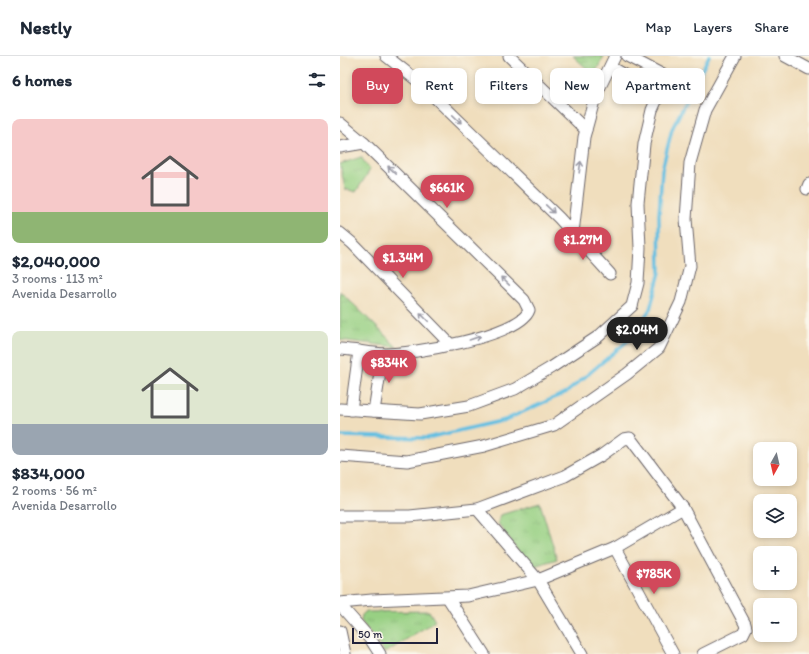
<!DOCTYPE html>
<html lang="en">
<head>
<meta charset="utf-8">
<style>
	:root { --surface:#fff; --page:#f2f2f3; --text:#1f2937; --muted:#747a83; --line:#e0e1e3; --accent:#d1495b }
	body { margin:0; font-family:Itim,sans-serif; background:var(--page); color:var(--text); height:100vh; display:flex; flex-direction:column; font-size:15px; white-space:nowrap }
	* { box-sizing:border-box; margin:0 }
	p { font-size:13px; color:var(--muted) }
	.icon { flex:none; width:22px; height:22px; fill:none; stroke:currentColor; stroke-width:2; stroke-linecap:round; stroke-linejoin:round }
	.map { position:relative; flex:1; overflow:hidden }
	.side { display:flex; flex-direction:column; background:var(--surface); width:340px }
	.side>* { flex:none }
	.guide { position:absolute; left:12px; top:12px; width:380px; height:36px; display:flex; gap:8px }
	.needle { width:26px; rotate:188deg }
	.controls { position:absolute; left:413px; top:386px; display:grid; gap:8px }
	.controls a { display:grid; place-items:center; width:44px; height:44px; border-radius:8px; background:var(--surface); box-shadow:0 2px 6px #0003; font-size:20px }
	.scale { position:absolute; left:12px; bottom:10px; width:86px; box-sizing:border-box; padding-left:4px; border:2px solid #22223b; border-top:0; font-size:11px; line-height:14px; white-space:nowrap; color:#22223b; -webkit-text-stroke:3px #fbf7ec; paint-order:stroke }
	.price { position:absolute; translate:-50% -34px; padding:0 9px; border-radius:14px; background:var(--accent); color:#fff; font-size:13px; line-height:26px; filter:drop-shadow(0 1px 2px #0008) }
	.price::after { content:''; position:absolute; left:50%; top:24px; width:12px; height:9px; margin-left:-6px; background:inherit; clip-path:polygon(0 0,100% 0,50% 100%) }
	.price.current { background:#222; color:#fff }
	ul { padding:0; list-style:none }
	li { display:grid; align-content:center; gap:8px; height:212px; padding:0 12px }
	li span { display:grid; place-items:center; height:124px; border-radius:8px; color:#555 }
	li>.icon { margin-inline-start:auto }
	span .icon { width:72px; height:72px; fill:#fffc; stroke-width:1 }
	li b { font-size:17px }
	h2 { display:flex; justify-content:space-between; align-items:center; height:48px; padding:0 12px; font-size:17px }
	.pill { padding:0 14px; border-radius:8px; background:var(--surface); box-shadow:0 2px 6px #0003; font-size:14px; line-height:36px }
	.pill.current { background:var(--accent); color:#fff }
	header { display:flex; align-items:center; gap:24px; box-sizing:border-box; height:56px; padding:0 20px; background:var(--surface); border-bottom:1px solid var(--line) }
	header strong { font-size:19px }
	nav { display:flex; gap:22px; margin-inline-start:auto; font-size:14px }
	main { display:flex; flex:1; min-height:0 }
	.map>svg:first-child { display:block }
	.park { fill:url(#park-tufts); stroke:#5d795f }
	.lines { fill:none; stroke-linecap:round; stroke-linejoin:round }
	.stream { stroke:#64bfe2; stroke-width:3.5 }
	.minor-casing { stroke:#6a6468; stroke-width:13 }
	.minor { stroke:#fff; stroke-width:11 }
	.oneway { stroke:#9c9ca7 }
</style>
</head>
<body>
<header>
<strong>Nestly</strong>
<nav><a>Map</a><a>Layers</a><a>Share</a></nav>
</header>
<main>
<section class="side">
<h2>6 homes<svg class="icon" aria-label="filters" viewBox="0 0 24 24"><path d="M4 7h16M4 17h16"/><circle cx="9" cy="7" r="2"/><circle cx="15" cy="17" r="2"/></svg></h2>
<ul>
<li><span style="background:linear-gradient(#f6c9c9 75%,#8fb573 0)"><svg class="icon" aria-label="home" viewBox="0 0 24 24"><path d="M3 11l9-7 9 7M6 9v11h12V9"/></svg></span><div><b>$2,040,000</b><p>3 rooms · 113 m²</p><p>Avenida Desarrollo</p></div></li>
<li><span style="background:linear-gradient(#dfe7d0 75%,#9aa5b1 0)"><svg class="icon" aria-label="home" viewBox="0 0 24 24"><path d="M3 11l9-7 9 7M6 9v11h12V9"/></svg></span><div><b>$834,000</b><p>2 rooms · 56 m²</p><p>Avenida Desarrollo</p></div></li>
</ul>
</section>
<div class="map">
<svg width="469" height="598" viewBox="0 0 469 598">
	<defs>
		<pattern id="park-tufts" width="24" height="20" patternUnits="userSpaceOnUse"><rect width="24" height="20" fill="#98d083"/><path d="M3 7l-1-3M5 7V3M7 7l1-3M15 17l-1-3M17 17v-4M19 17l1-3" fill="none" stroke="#83b272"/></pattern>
	</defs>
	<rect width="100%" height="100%" fill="#fbf7ec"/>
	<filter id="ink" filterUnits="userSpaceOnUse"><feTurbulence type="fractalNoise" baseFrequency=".025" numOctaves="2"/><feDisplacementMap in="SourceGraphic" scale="8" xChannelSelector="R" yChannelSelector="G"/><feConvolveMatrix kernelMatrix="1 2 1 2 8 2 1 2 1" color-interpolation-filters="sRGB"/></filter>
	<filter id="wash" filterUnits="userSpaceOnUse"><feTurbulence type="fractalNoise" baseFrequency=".012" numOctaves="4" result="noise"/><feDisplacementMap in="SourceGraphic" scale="16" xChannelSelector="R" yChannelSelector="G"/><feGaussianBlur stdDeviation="0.9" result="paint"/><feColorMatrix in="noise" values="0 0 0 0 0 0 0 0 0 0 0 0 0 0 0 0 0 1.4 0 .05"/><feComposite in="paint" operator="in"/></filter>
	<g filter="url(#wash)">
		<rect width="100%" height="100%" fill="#f0debd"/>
		<g class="park">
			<path d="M233 0H264L254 19Z"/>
			<path d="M21 101 30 114 16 136 5 133 0 108Z"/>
			<path d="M0 235 57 291 0 284Z"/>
			<path d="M200 447 217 503 191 511 187 508 158 467 160 459Z"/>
			<path d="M89 555 95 565 45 597 21 565 22 559 25 556Z"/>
		</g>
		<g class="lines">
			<path class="stream" d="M0 380 87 382 165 364 227 336 290 283 310 253 320 216 319 159 322 114 332 73 369 0"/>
		</g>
	</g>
	<g filter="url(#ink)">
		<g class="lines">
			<g class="minor-casing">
				<g id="minor">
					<path d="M46 0 79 26 219 162 270 218"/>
					<path d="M169 0 246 74"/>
					<path d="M445 0 469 13"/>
					<path d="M270 11 319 39"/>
					<path d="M0 67 24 87 184 244 189 254C181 280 68 299 43 298 29 297 14 294 0 293"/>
					<path d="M0 91 24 87"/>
					<path d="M467 133 469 128"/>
					<path d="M0 177 12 187 111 289"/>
					<path d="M233 177 244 81 255 41 275 0"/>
					<path d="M0 353 80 358 129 350 175 333 212 311 259 280 292 250 298 227 300 192 298 147 304 88 312 54 327 21 287 0"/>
					<path d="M11 354 19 295"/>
					<path d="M34 355 43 298"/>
					<path d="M0 400 67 405 144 390 214 369 287 318 319 292 341 246 350 210 346 163 350 107 365 54 395 0"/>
					<path d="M137 453 198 524 242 598"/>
					<path d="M0 460H70L137 453 225 420 262 399 284 383 290 382 343 452 405 568 406 572 403 578 363 598"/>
					<path d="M275 492 333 598"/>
					<path d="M108 542 144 598"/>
					<path d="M0 547 32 544 128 540 198 524 275 492 343 452"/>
					<path d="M0 549 31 584 40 598"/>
					<path d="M0 575 5 598"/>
				</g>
			</g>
			<use href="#minor" class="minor"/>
		</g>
		<defs><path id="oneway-shaft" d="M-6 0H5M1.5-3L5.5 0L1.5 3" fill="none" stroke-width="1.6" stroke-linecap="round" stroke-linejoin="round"/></defs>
		<g class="oneway">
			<use href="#oneway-shaft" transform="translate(117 63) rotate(44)"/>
			<use href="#oneway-shaft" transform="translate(240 111) rotate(-82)"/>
			<use href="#oneway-shaft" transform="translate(52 114) rotate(-136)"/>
			<use href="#oneway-shaft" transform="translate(210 153) rotate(44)"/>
			<use href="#oneway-shaft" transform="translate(165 225) rotate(-136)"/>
			<use href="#oneway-shaft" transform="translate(84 261) rotate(-134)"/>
			<use href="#oneway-shaft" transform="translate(135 282) rotate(-19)"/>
		</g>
	</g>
</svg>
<div class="controls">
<a><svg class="needle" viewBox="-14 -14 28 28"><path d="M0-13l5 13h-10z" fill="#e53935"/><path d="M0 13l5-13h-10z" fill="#747a83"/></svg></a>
<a><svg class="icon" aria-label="layers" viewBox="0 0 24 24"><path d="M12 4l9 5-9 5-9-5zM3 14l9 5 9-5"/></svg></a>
<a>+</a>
<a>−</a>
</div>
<div class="scale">50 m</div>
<b class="price" style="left:107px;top:153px">$661K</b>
<b class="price" style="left:243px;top:205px">$1.27M</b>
<b class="price" style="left:63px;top:223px">$1.34M</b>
<b class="price current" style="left:297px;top:295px">$2.04M</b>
<b class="price" style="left:49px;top:328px">$834K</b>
<b class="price" style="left:314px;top:539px">$785K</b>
<div class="guide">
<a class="pill current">Buy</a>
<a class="pill">Rent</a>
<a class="pill">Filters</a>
<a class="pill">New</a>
<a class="pill">Apartment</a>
</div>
</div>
</main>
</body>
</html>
